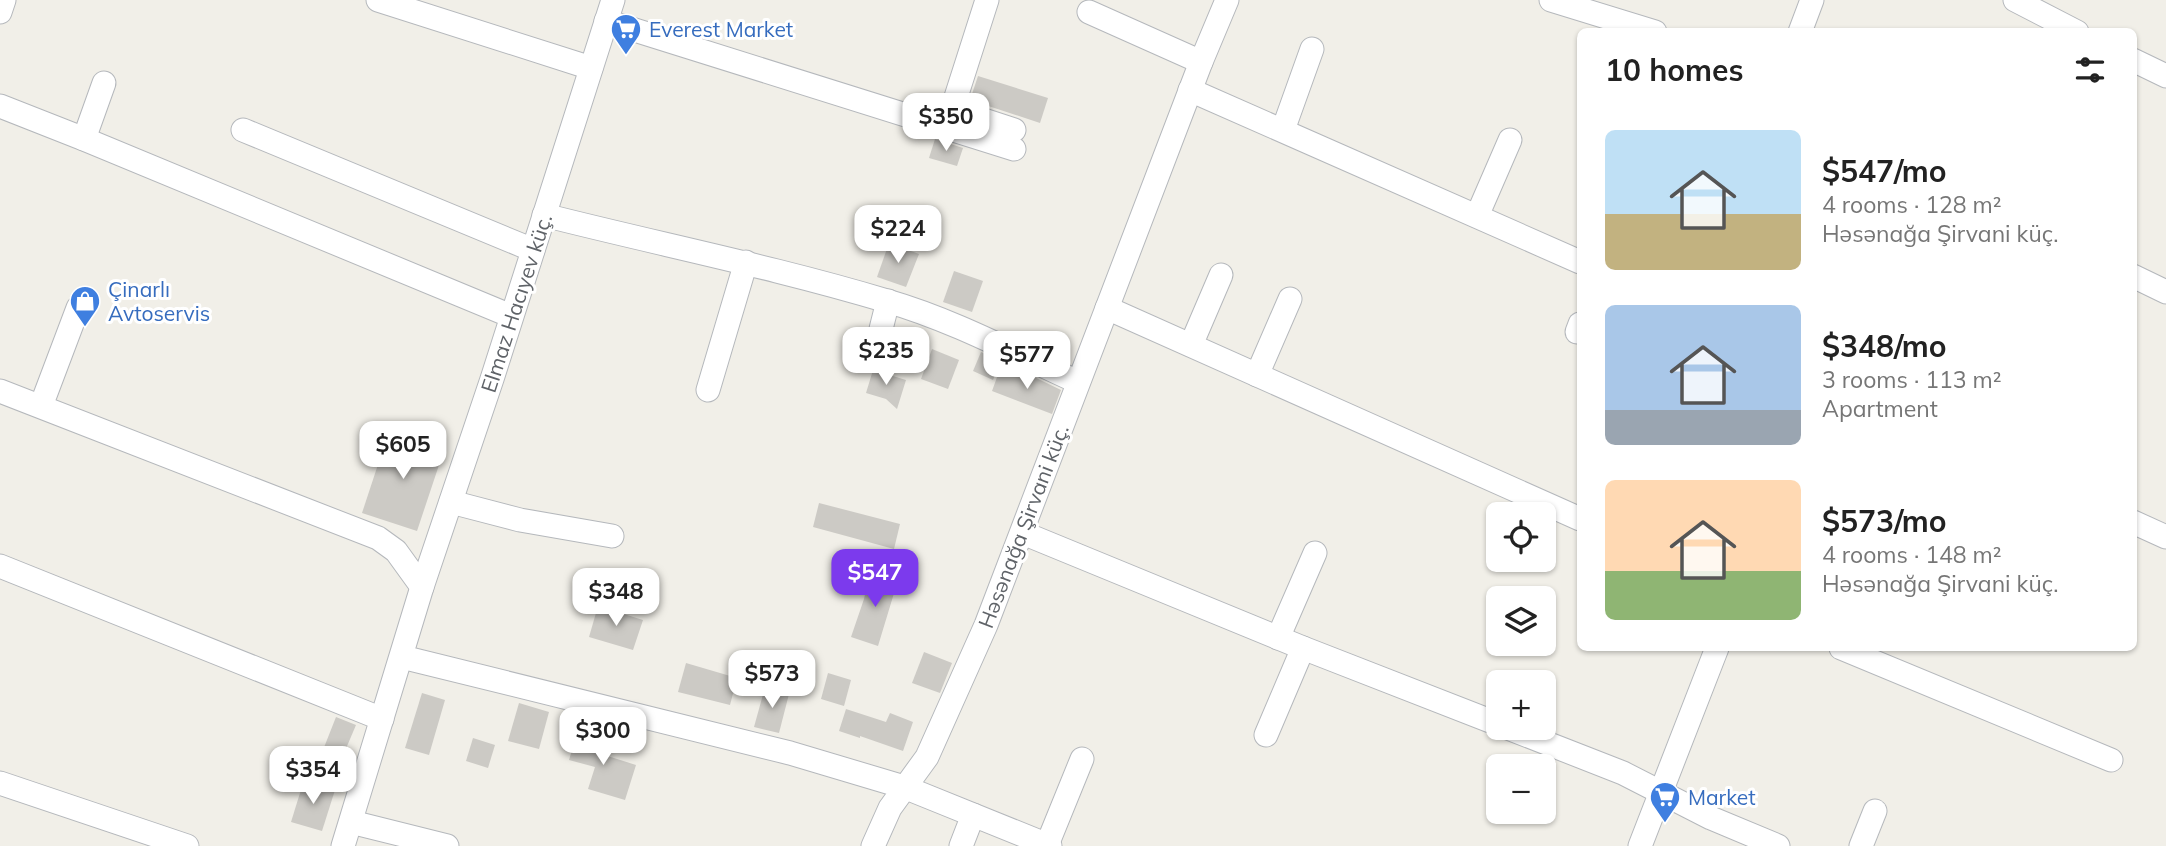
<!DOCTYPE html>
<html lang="en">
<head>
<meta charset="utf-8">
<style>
	:root { --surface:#fff; --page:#f2f2f2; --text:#222; --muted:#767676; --accent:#7c3aed }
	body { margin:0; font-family:Mulish,sans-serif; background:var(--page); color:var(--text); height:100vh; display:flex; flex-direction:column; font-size:26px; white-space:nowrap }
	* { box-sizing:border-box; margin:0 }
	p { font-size:23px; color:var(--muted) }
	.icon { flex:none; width:38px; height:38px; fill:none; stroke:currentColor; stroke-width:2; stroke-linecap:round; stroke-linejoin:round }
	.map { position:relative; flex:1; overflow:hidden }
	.drawer { position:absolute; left:1577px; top:28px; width:560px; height:623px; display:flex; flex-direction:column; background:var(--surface); border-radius:10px; box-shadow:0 2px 5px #0004 }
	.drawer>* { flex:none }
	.controls { position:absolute; left:1486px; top:502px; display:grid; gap:14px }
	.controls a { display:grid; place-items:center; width:70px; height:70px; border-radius:10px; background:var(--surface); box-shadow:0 2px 5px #0004; font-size:35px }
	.price { position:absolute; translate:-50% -60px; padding:0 16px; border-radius:14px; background:#fff; color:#222; font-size:23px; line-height:46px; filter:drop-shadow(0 2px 4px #0008) }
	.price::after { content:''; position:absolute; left:50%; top:42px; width:21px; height:16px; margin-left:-10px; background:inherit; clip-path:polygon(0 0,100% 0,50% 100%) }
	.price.current { background:var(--accent); color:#fff }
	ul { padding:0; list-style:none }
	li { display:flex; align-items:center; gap:21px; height:175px; padding:0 28px }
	li span { display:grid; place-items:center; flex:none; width:196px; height:140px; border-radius:10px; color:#555 }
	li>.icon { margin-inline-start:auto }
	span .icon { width:84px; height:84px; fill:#fffc; stroke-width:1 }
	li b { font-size:30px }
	h2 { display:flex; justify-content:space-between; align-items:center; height:84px; padding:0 28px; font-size:30px }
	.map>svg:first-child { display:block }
	.building { fill:#cccac5 }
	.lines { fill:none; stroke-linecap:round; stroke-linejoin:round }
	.minor-casing { stroke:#b5b8bc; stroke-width:25 }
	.minor { stroke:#fff; stroke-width:23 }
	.labels { text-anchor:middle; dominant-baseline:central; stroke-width:6; stroke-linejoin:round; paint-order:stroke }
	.shop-label { font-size:21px; fill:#366cbe; stroke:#fff; text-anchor:start }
	.street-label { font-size:21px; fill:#5f6368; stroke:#fff }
</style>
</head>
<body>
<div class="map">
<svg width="2166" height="846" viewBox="0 0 2166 846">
	<rect width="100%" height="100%" fill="#f1efe8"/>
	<g class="building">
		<path d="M978 76 1048 98 1040 123 970 100Z"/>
		<path d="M935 139 963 148 957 166 929 158Z"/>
		<path d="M889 243 919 254 906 287 877 277Z"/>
		<path d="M954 271 983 281 972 312 943 302Z"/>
		<path d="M932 349 959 360 948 389 921 379Z"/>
		<path d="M981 352 1001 361 993 380 973 371Z"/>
		<path d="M1000 369 1030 379 1032 376 1061 390 1052 414 992 391Z"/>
		<path d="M873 370 906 380 897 409 886 399 866 393Z"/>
		<path d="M389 431 444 450 417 531 362 513Z"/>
		<path d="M819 503 900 524 894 549 813 527Z"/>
		<path d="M870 572 898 580 878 646 851 637 864 599Z"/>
		<path d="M598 606 643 620 633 650 589 637Z"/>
		<path d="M924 652 952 663 940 693 912 683Z"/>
		<path d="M686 663 737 678 730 705 678 692Z"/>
		<path d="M828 673 851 680 844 706 821 699Z"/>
		<path d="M765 687 789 694 779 733 754 727Z"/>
		<path d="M422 693 445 700 429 755 405 748Z"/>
		<path d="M519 703 549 712 539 749 508 741Z"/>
		<path d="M846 709 886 722 890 713 913 722 903 751 860 736V738L839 731Z"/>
		<path d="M336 717 356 725 342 758 323 750Z"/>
		<path d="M578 730 599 737 595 752 636 765 625 800 588 789 595 767 569 760Z"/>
		<path d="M473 738 495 745 488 768 466 761Z"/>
		<path d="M304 780 335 790 322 831 291 822Z"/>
	</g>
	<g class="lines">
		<g class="minor-casing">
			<g id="minor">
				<path d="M378 0 591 68"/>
				<path d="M987 0 956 97V108L962 113 1014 130"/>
				<path d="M1551 0 1655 32"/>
				<path d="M2015 0 2077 32"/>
				<path d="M0 12 4 0"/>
				<path d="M1089 12 1201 62"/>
				<path d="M606 21 1014 149"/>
				<path d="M1800 32 1812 0"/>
				<path d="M2133 60 2166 76"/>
				<path d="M1190 90 1580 262"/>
				<path d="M0 106 84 139 511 316"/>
				<path d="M243 130 533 250"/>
				<path d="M1283 130 1312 49"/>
				<path d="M84 139 104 83"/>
				<path d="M544 215C658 244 774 267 887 301 953 320 1016 354 1078 382"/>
				<path d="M1477 216 1510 140"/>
				<path d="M2133 276 2166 292"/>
				<path d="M1107 308 1580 519"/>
				<path d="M881 329 888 301"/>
				<path d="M1577 332 1580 324"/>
				<path d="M1191 345 1221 275"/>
				<path d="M1257 375 1290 299"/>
				<path d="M708 390 746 262"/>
				<path d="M0 391 378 538 396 551 422 587"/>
				<path d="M41 406 78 308"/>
				<path d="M451 502 520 520 612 536"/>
				<path d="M2133 522 2166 537"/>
				<path d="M1023 533 1303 648 1498 724"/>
				<path d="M0 566 382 719"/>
				<path d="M1278 638 1315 553"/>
				<path d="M1841 648 2111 760"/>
				<path d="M402 657 790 753 904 787 1050 846"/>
				<path d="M1508 728 1623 773 1711 818 1778 846"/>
				<path d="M1266 735 1303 648"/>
				<path d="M0 783 187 846"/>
				<path d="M351 822 447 846"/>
				<path d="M1047 845 1082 759"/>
				<path d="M343 846 422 587 492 379 613 0"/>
				<path d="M873 846 890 808 927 757 986 625 1201 62 1227 0"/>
				<path d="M961 846 973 815"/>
				<path d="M1640 846 1717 648"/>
				<path d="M1861 846 1875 811"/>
			</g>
		</g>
		<use href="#minor" class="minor"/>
	</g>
	<defs>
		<g id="supermarket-pin" transform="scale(1.575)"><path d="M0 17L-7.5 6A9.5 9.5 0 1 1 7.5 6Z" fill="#3f7fe0" stroke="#fff"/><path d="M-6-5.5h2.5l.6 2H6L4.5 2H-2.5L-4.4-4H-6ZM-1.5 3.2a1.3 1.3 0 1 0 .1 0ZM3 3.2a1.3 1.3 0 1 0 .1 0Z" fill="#fff"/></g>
		<g id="shop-pin" transform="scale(1.575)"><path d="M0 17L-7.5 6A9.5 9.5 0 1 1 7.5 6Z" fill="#3f7fe0" stroke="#fff"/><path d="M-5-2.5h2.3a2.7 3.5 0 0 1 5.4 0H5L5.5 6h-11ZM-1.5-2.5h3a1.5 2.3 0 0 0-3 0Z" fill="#fff"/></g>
	</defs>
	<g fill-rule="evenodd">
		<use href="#supermarket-pin" x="626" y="29"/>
		<use href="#shop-pin" x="85" y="301"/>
		<use href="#supermarket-pin" x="1665" y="797"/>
	</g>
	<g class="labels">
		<g class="shop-label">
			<text x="649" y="29">Everest Market</text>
			<text x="108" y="289">Çinarlı<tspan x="108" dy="24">Avtoservis</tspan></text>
			<text x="1688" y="797">Market</text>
		</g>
		<g class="street-label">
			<text transform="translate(516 303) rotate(-72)">Elmaz Hacıyev küç.</text>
			<text transform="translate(1023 526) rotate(-69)">Həsənağa Şirvani küç.</text>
		</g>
	</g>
</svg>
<div class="controls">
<a><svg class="icon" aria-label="locate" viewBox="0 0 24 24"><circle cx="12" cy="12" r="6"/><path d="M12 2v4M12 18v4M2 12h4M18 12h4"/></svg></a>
<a><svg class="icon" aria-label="layers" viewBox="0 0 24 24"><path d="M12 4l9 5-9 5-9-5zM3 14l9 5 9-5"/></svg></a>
<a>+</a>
<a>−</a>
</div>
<b class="price" style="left:946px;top:153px">$350</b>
<b class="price" style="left:898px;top:265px">$224</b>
<b class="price" style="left:886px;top:387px">$235</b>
<b class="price" style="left:1027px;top:391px">$577</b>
<b class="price" style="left:403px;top:481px">$605</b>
<b class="price current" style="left:875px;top:609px">$547</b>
<b class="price" style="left:616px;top:628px">$348</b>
<b class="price" style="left:772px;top:710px">$573</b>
<b class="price" style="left:603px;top:767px">$300</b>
<b class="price" style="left:313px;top:806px">$354</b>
<section class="drawer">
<h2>10 homes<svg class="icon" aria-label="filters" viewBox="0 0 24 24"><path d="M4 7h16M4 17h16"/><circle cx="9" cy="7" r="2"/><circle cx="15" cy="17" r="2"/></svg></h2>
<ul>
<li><span style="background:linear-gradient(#bfe0f5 60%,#c2b280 0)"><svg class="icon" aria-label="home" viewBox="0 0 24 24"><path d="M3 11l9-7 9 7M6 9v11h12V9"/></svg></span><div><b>$547/mo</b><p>4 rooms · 128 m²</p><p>Həsənağa Şirvani küç.</p></div></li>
<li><span style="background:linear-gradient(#a9c7e8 75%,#9aa5b1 0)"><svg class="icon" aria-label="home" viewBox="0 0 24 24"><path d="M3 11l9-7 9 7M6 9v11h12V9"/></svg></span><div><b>$348/mo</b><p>3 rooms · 113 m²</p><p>Apartment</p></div></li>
<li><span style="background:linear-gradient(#ffd9b3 65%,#8fb573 0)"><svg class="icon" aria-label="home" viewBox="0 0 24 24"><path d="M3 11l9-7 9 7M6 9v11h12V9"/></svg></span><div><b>$573/mo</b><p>4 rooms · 148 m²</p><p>Həsənağa Şirvani küç.</p></div></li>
</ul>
</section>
</div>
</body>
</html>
